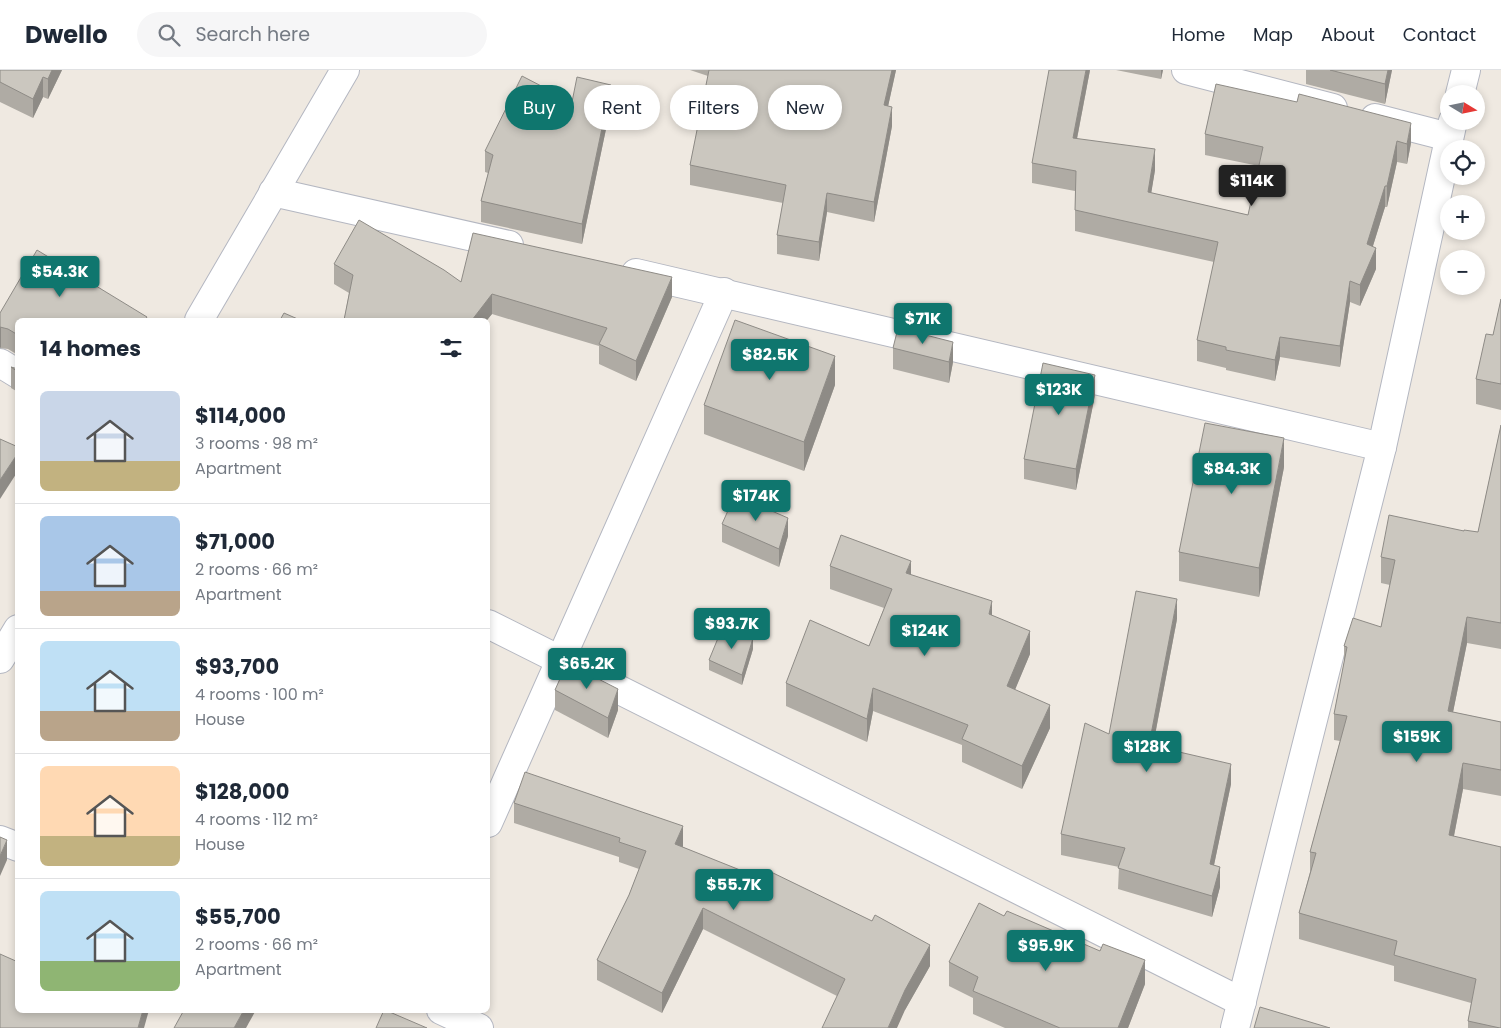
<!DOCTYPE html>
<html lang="en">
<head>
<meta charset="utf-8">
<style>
	:root { --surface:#fff; --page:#f6f6f7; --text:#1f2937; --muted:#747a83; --line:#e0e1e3; --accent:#0f766e }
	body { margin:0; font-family:Poppins,sans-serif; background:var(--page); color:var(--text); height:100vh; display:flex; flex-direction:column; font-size:19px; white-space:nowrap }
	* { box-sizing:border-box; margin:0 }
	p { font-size:16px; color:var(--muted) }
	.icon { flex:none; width:28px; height:28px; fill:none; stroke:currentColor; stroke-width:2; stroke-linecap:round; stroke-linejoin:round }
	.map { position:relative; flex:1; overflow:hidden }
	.side { position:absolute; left:15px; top:248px; width:475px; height:695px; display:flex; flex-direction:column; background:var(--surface); border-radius:8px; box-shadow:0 2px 8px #0003 }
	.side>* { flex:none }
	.guide { position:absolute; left:505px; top:15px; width:475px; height:45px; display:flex; gap:10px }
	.needle { width:32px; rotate:100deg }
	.fabs { position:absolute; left:1440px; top:15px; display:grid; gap:10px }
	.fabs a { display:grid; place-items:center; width:45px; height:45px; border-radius:50%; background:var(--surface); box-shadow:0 2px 8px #0003; font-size:25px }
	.price { position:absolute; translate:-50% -42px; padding:0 11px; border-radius:5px; background:var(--accent); color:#fff; font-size:16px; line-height:32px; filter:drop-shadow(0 1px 2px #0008) }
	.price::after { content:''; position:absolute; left:50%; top:30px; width:15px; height:11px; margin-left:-8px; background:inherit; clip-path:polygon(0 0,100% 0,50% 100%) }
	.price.on { background:#222; color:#fff }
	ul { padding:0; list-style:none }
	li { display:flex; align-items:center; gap:15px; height:125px; padding:0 25px }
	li+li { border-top:1px solid var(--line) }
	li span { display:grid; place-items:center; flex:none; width:140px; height:100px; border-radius:8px; color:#555 }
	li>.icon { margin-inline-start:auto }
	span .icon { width:60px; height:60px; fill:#fffc; stroke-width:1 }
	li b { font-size:21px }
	h2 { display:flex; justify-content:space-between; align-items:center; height:60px; padding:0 25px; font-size:21px }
	.chip { padding:0 18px; border-radius:22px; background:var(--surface); box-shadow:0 2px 8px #0003; font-size:18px; line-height:45px }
	.chip.on { background:var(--accent); color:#fff }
	header { display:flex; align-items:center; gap:30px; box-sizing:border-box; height:70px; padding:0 25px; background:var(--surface); border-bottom:1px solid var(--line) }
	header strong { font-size:24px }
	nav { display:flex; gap:28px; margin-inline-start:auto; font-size:18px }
	.search { width:350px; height:45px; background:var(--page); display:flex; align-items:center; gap:12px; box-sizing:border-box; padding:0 18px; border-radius:28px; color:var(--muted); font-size:19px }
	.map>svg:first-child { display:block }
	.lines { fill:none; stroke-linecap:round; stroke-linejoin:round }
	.minor-casing { stroke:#b4b7c1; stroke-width:30 }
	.minor { stroke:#fff; stroke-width:28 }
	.wall { fill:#afaba4 }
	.shaded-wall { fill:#8e8b86 }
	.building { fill:#cbc7bf; stroke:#8e8b86 }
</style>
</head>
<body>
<header>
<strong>Dwello</strong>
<div class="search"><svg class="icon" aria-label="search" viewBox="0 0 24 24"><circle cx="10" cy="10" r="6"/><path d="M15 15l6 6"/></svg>Search here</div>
<nav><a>Home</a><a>Map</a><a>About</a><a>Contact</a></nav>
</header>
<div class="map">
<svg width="1501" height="958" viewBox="0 0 1501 958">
	<rect width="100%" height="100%" fill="#efe9e1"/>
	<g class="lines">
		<g class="minor-casing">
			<g id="minor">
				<path d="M1186 0 1333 38"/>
				<path d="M1460 24 1466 0"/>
				<path d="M1375 48 1449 67"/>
				<path d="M273 122 509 175"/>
				<path d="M636 203 1382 377"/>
				<path d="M199 250 345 0"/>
				<path d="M0 293 18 304"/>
				<path d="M488 554 1242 932"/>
				<path d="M0 589 18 559"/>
				<path d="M488 753 724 222"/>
				<path d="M0 770 18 777"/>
				<path d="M441 940 479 958"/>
				<path d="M1235 958 1382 377 1453 51"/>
			</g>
		</g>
		<use href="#minor" class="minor"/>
	</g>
	<g class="wall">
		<path d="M0 0H62L48 29 43 27 33 48 0 32Z"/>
		<path d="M690 0H896L888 36 892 56 874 152 827 142 819 191 777 184V165L783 133 690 115V95L708 6Z"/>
		<path d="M1090 0 1077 69 1155 100 1151 123 1248 145 1259 96 1205 85V64L1216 14 1411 73 1407 94 1397 92 1387 137H1385L1373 176 1376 199 1360 236 1350 232 1340 297 1280 287 1275 311 1226 300V298L1197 291V270L1214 192 1075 161V121L1032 113V93Z"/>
		<path d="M1116 0H1163L1161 9Z"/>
		<path d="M1306 0H1392L1385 34 1306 14Z"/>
		<path d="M572 32 611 35 582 174 481 152V131L488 103 485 102V81Z"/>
		<path d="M334 194 461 212 672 227 636 311 599 294V276L492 244 487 250H344L349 223 334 214Z"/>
		<path d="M1501 229V340L1476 334V309L1493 265Z"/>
		<path d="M0 243 147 250H18V285L8 279 0 278Z"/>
		<path d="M893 278 953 292 949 313 893 299Z"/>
		<path d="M11 297 18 299V322L11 318Z"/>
		<path d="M835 315 804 401 704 364V335Z"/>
		<path d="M1095 325 1076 420 1024 409V389Z"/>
		<path d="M1501 355V579L1467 573 1453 642 1501 652V726L1463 719 1454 766 1501 958H1468V951L1471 933 1394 911V896L1299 869V843L1310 802V782L1340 671 1334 670V644L1344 593V576L1381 557 1390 515 1381 513V487L1464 461 1478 462Z"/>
		<path d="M1284 397 1259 527 1179 511V482Z"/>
		<path d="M722 454 788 466 779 497 722 472Z"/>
		<path d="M830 496 911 505 992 545 1030 584 1015 619 1050 658 1022 719 962 692V675L873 641 867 672 786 636V613L869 576 884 538 830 519Z"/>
		<path d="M1177 549 1153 676 1231 714 1214 795 1220 817 1212 847 1118 819 1119 797 1061 785V764L1109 664Z"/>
		<path d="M753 579 742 615 709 600V590Z"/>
		<path d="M555 620 618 640 608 668 555 640Z"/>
		<path d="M514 733 683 776V777L930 896 905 940 837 926 703 859 662 943 597 910V890L629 825 639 799 619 792V787L514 753Z"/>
		<path d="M1004 846 1145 914 1128 958H1005L973 944V928L949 916V892Z"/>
	</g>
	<g class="shaded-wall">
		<path d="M52 0H62L48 29V9Z"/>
		<path d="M892 0H896L884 55V35Z"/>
		<path d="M1086 0H1090L1073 89V68Z"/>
		<path d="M1161 0H1163L1161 9Z"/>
		<path d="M1388 0H1392L1385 34V14Z"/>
		<path d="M43 7V27L33 48V29Z"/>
		<path d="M611 15V35L582 174V154Z"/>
		<path d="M892 37V56L874 152V132Z"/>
		<path d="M1411 53V73L1407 94V74Z"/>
		<path d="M1397 71V92L1387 137V116Z"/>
		<path d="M1155 79V100L1148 143V122Z"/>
		<path d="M1385 116V137L1367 195V174Z"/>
		<path d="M827 123V142L819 191V172Z"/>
		<path d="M1376 178V199L1360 236V215Z"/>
		<path d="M672 207V227L636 311V291Z"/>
		<path d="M1350 211V232L1340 297V276Z"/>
		<path d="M492 224V244L487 250H472Z"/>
		<path d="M0 257H1V277L0 278Z"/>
		<path d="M1280 267V287L1275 311V290Z"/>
		<path d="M953 272V292L949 313V292Z"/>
		<path d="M835 286V315L804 401V372Z"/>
		<path d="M1095 305V325L1076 420V399Z"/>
		<path d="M1284 368V397L1259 527V498Z"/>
		<path d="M18 383V401L0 429V410Z"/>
		<path d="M788 448V466L779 497V479Z"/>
		<path d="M911 491V514L906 503Z"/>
		<path d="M1177 529V549L1149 696V675Z"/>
		<path d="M992 531V554L989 544Z"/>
		<path d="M1467 547V573L1448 667V641Z"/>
		<path d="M1030 561V584L1007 639V616Z"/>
		<path d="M753 568V579L742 615V605Z"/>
		<path d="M873 618V641L867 672V649Z"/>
		<path d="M618 619V640L608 668V648Z"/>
		<path d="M1050 635V658L1022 719V696Z"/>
		<path d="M1463 693V719L1449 791V765Z"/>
		<path d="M1231 694V714L1210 814V794Z"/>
		<path d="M683 756V776L675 794V774Z"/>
		<path d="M7 770V790L0 806V786Z"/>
		<path d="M1220 797V817L1212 847V826Z"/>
		<path d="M703 838V859L662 943V923Z"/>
		<path d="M930 875V896L905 940 897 958H888L905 920Z"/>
		<path d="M1145 890V914L1128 958H1118Z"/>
		<path d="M143 940H149L144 958H138Z"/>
		<path d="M244 940H256L246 958H234Z"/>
	</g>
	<g class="building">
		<path d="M0 0H52L48 9 43 7 33 29 0 12Z"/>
		<path d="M709 0H892L884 35 892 37 874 132 827 123 819 172 777 165 786 115 690 95Z"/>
		<path d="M1049 0H1086L1073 68 1155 79 1148 122 1248 145 1263 77 1205 64 1216 14 1297 32 1299 24 1411 53 1407 74 1397 71 1387 116H1385L1367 174 1376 178 1360 215 1350 211 1340 276 1280 267 1275 290 1226 280V277L1197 270 1218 172 1075 140 1076 101 1032 93Z"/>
		<path d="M1330 0H1388L1385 14Z"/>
		<path d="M522 6 572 32 577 7 611 15 582 154 481 131 493 85 485 81Z"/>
		<path d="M359 150 444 200 461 212 473 163 672 207 636 291 599 274 607 258 492 224 472 250H344L353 205 334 194Z"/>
		<path d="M37 180 147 247 145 250H18V265L8 259 0 257V243Z"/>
		<path d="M1501 229V314L1476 309 1486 264 1493 265Z"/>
		<path d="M284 243 300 250H280Z"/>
		<path d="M735 250 835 286 804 372 704 335Z"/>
		<path d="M898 258 953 272 949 292 893 278Z"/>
		<path d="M1043 293 1095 305 1076 399 1024 389Z"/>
		<path d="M11 297 18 299V302Z"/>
		<path d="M1205 353 1284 368 1259 498 1179 482Z"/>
		<path d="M1501 355V553L1467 547 1448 641 1501 652V700L1463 693 1449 765 1501 777V958H1500L1468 951 1476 909 1394 885 1397 871 1299 843 1316 783 1310 782 1347 646 1334 644 1347 577 1344 576 1353 548 1381 557 1395 490 1381 487 1389 445 1464 461V460L1478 462Z"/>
		<path d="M0 369 18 377V383L0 410Z"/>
		<path d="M735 425 788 448 779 479 722 454Z"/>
		<path d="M841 465 911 491 906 503 992 531 989 544 1030 561 1007 616 1050 635 1022 696 962 669 968 655 873 618 867 649 786 613 810 550 869 576 892 519 830 496Z"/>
		<path d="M1136 521 1177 529 1149 675 1231 694 1210 794 1220 797 1212 826 1118 798 1125 778 1061 764 1085 653 1109 664Z"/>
		<path d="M723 556 753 568 742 605 709 590Z"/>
		<path d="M567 593 618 619 608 648 555 620Z"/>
		<path d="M525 702 683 756 675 774 765 810 769 801 872 851 875 845 930 875 905 920 888 958H822L845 909 703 838 662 923 597 890 629 825 646 781 619 772 620 768 514 733Z"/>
		<path d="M0 767 7 770 0 786Z"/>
		<path d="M979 833 1004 846 1007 841 1100 881 1103 874 1145 890 1118 958H1060L973 921 978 907 949 892Z"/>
		<path d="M0 884 18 892V940H143L138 958H0Z"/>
		<path d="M1260 937 1330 958H1254Z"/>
		<path d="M184 940H244L234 958H174Z"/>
		<path d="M384 940H385L427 958H376Z"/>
	</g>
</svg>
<div class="fabs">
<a><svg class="needle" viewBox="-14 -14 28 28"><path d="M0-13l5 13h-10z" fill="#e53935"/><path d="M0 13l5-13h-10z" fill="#747a83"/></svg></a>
<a><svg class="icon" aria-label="locate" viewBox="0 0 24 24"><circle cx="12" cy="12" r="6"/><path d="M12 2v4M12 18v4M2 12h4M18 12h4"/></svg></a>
<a>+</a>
<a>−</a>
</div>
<b class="price on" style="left:1252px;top:137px">$114K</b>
<b class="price" style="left:60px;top:228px">$54.3K</b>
<b class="price" style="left:923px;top:275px">$71K</b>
<b class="price" style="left:770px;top:311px">$82.5K</b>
<b class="price" style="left:1059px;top:346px">$123K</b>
<b class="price" style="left:1232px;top:425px">$84.3K</b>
<b class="price" style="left:756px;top:452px">$174K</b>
<b class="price" style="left:732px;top:580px">$93.7K</b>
<b class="price" style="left:925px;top:587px">$124K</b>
<b class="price" style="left:587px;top:620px">$65.2K</b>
<b class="price" style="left:1417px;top:693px">$159K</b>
<b class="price" style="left:1147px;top:703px">$128K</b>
<b class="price" style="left:734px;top:841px">$55.7K</b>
<b class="price" style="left:1046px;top:902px">$95.9K</b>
<div class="guide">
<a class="chip on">Buy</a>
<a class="chip">Rent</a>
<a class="chip">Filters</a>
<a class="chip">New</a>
</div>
<section class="side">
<h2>14 homes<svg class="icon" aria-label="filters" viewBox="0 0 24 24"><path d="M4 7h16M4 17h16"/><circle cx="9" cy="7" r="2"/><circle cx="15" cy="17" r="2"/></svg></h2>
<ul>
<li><span style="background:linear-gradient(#c9d6e8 70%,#c2b280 0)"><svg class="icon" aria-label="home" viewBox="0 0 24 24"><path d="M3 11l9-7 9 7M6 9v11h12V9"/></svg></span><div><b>$114,000</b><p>3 rooms · 98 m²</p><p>Apartment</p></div></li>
<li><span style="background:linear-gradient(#a9c7e8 75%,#b9a48a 0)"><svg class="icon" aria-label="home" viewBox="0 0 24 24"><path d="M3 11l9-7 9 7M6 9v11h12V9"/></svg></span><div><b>$71,000</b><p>2 rooms · 66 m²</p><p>Apartment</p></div></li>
<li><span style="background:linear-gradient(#bfe0f5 70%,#b9a48a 0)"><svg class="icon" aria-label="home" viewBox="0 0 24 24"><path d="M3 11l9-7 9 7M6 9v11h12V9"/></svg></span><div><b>$93,700</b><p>4 rooms · 100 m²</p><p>House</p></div></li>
<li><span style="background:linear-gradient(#ffd9b3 70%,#c2b280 0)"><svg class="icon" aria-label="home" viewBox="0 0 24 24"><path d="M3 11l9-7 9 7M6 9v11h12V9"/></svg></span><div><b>$128,000</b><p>4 rooms · 112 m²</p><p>House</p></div></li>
<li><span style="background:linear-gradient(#bfe0f5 70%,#8fb573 0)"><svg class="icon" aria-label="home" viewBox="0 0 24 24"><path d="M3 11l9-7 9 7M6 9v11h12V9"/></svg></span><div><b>$55,700</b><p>2 rooms · 66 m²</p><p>Apartment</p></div></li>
</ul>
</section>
</div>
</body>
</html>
